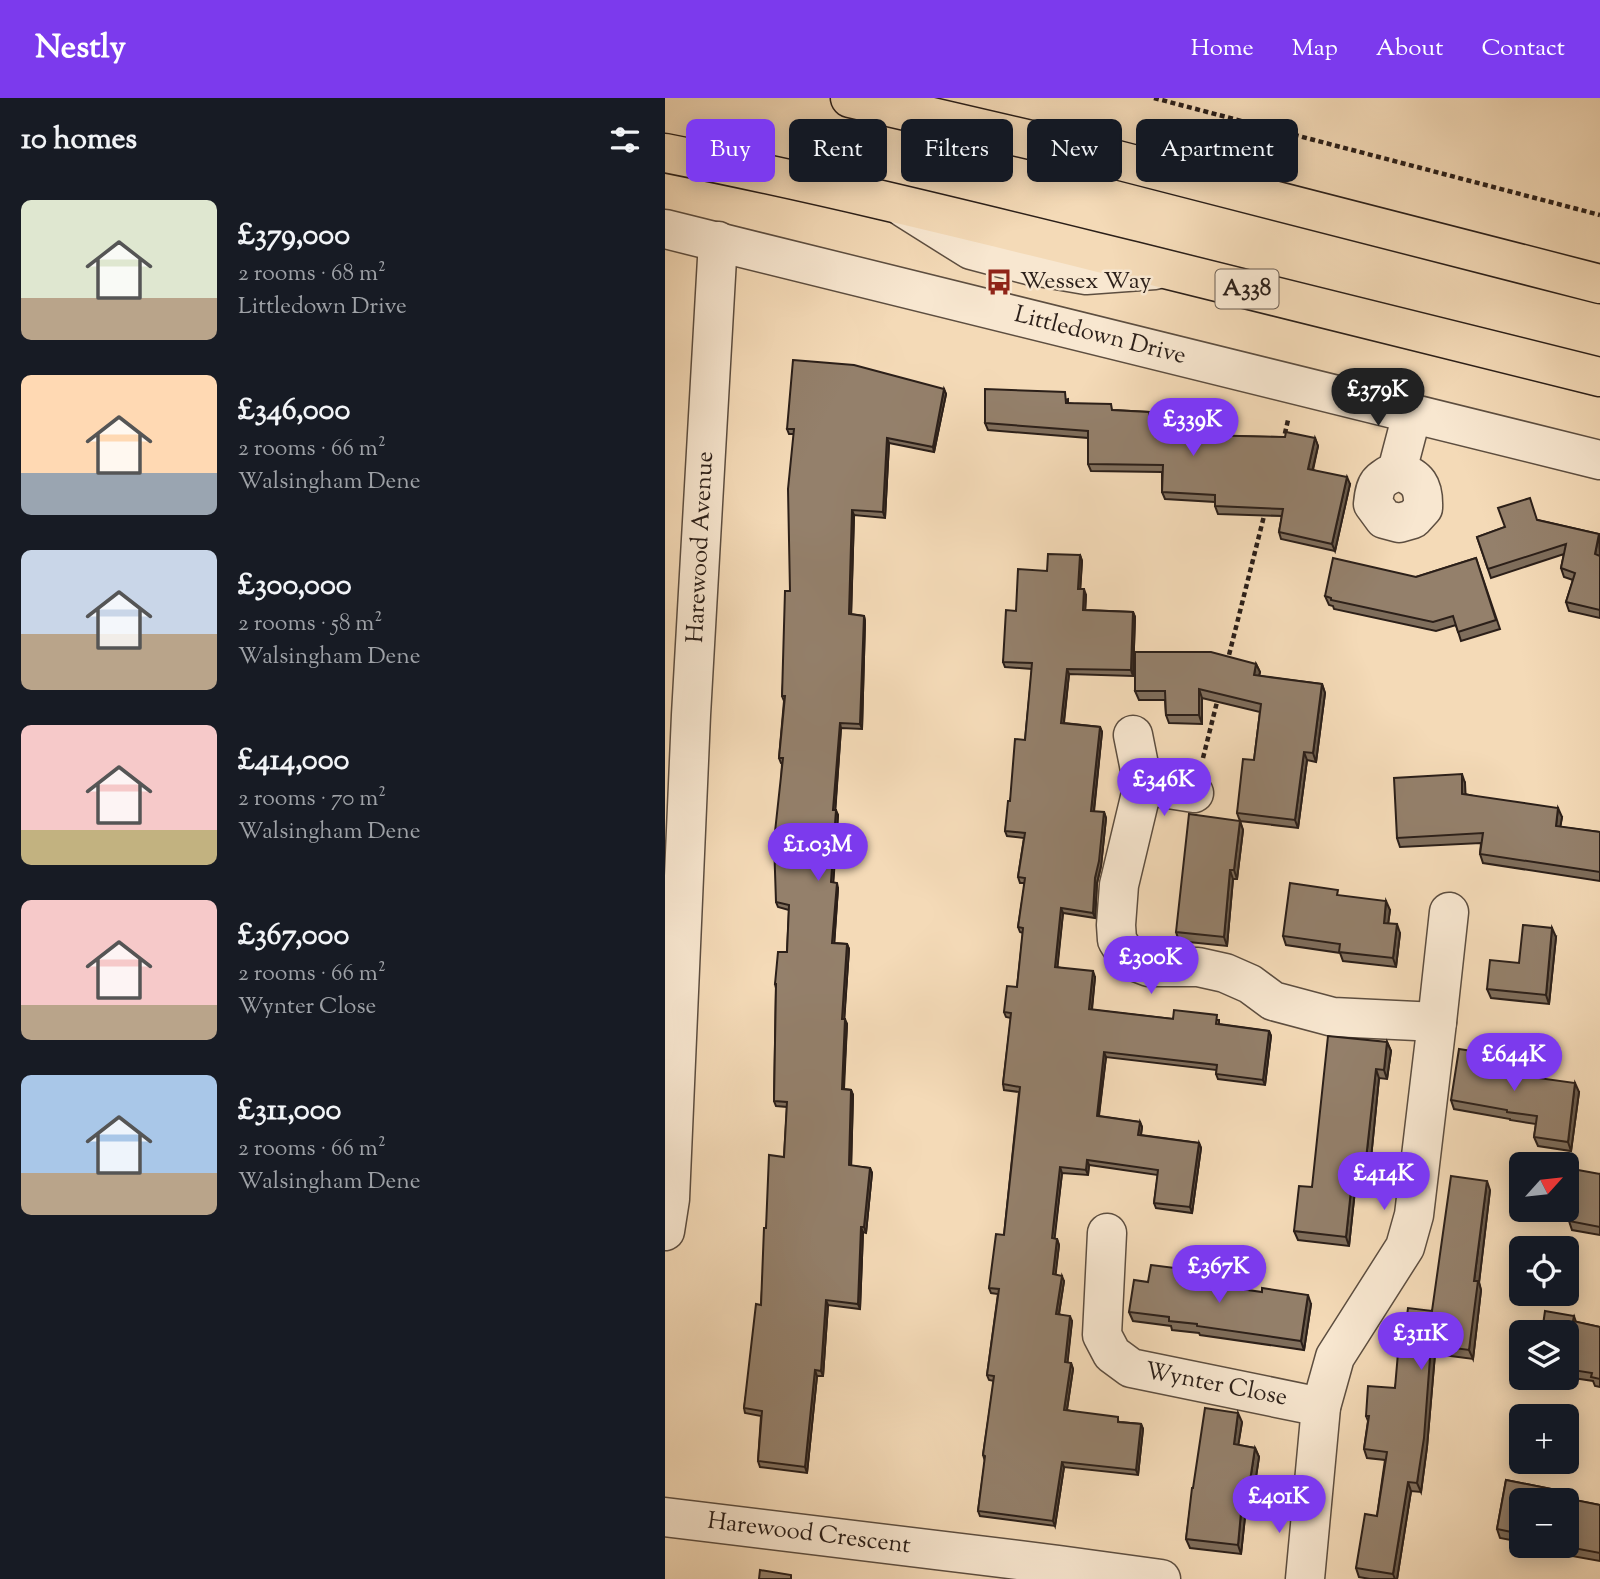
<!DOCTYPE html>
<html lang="en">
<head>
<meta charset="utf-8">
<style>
	:root { --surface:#171b24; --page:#20242c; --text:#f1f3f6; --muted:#9ea1a6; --accent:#7c3aed }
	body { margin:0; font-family:"Sorts Mill Goudy",serif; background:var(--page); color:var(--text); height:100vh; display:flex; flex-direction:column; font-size:26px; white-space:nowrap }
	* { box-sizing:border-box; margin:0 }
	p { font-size:23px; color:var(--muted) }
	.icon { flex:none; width:38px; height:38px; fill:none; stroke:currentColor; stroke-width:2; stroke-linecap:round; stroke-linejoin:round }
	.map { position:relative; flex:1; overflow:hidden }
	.panel { display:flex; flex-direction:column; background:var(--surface); width:665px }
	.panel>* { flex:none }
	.top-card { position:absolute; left:21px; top:21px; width:665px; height:63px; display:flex; gap:14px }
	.needle { width:46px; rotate:63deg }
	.fabs { position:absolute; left:844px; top:1054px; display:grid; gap:14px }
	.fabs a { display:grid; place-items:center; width:70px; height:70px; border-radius:10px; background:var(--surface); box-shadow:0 4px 18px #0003; font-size:35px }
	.price { position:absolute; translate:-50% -60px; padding:0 16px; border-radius:24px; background:var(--accent); color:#fff; font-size:23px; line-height:46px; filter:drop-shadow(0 2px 4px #0008) }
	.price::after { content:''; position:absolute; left:50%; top:42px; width:21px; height:16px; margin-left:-10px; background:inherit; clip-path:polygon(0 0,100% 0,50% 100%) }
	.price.selected { background:#222; color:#fff }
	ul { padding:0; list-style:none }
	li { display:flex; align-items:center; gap:21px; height:175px; padding:0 21px }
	li span { display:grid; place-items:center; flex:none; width:196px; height:140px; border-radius:10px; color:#555 }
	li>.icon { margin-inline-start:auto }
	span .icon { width:84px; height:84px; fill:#fffc; stroke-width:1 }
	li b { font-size:30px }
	h2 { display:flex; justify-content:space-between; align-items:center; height:84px; padding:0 21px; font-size:30px }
	.pill { padding:0 24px; border-radius:10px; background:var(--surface); box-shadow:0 4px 18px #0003; font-size:24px; line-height:63px }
	.pill.selected { background:var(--accent); color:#fff }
	header { display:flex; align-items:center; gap:42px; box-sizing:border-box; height:98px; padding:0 35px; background:var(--accent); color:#fff }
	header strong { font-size:33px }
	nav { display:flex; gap:38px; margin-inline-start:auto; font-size:24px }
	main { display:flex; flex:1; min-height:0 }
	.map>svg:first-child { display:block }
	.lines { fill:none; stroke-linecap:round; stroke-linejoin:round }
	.minor-casing { stroke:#5d4e40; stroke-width:41 }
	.highway-casing { stroke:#2b1f19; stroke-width:41 }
	.path { stroke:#2b1f19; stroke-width:4.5; stroke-dasharray:5 3.5; stroke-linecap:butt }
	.minor { stroke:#f8e7d0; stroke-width:38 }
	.highway { stroke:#f4dab7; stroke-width:38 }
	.wall { fill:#7f6e5c; stroke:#2b1f19; stroke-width:2 }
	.shaded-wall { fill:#685a4b; stroke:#2b1f19; stroke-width:2 }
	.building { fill:#94806b; stroke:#2b1f19; stroke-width:2 }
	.labels { text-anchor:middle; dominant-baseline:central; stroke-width:5; stroke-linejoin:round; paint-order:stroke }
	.shield { fill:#f8e7d0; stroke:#685b50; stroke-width:2 }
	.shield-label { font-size:23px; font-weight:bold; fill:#2b1f19 }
	.poi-label { font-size:24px; fill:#2b1f19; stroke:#f8e7d0; text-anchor:start }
	.street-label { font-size:24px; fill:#2b1f19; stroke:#f8e7d0 }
</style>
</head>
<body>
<header>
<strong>Nestly</strong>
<nav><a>Home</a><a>Map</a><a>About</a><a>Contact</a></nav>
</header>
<main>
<section class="panel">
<h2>10 homes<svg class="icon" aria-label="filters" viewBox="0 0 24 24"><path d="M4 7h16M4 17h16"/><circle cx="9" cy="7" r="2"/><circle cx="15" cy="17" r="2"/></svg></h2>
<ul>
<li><span style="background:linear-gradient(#dfe7d0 70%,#b9a48a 0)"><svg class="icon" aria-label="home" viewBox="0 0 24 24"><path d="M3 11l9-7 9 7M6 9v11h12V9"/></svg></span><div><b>£379,000</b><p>2 rooms · 68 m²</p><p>Littledown Drive</p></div></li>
<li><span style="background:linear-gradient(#ffd9b3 70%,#9aa5b1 0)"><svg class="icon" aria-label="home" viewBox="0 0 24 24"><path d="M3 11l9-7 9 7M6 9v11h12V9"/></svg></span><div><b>£346,000</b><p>2 rooms · 66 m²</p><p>Walsingham Dene</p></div></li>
<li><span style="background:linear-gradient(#c9d6e8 60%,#b9a48a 0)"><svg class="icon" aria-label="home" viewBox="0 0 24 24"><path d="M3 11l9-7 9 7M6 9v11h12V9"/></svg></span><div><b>£300,000</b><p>2 rooms · 58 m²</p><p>Walsingham Dene</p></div></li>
<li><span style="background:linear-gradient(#f6c9c9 75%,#c2b280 0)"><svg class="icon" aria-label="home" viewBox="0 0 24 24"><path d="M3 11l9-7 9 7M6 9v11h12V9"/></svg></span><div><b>£414,000</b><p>2 rooms · 70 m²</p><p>Walsingham Dene</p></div></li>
<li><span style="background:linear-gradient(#f6c9c9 75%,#b9a48a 0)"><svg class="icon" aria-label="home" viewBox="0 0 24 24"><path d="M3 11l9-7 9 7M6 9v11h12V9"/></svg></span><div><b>£367,000</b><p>2 rooms · 66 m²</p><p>Wynter Close</p></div></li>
<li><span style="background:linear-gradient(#a9c7e8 70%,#b9a48a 0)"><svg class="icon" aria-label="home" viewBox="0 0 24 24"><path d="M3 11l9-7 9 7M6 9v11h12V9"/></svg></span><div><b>£311,000</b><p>2 rooms · 66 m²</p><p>Walsingham Dene</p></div></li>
</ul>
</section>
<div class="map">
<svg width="935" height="1481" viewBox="0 0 935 1481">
	<rect width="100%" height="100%" fill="#f4dab7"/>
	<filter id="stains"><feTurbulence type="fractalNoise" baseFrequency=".00286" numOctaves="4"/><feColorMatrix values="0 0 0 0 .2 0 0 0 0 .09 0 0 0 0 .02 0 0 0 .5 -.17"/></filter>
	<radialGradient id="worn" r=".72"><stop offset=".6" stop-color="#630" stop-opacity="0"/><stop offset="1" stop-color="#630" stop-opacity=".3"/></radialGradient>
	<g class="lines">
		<g class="minor-casing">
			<g id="minor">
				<path d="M239 110 306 152 363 167 421 177 490 172"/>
				<path d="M0 131 935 362"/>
				<path d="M732 373C713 382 710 385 708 406L719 421 734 425 748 421 758 410C759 388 753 379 732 373L747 316"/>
				<path d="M468 637 478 687 454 787 451 827 452 842 460 855 471 864 484 869H533L560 875 585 886 608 903 668 919 772 924"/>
				<path d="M478 687 529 695"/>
				<path d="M0 1133 5 1101 26 617 53 143"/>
				<path d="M442 1135 437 1237 447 1256 466 1270 656 1309"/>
				<path d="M0 1419 394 1467 496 1481"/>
				<path d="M640 1481 656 1309 670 1259 740 1149 749 1117 772 924 784 814"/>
			</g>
		</g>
		<g class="highway-casing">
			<g id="highway">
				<path d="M185 0 452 62 935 186"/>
				<path d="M0 55C157 86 313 125 468 163 624 202 780 240 935 279"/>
			</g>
		</g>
		<g class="path">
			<path d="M489 0 935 117"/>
			<path d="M618 344 623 322"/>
			<path d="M562 565 600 414"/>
			<path d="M538 660 553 600"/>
		</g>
		<use href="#minor" class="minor"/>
		<use href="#highway" class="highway"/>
	</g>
	<g class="wall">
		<path d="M279 291 281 296 269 354 224 345 220 420 189 417 186 516 199 518 200 523 197 631 176 630 170 712 173 717 168 784 173 790 169 845 182 846 184 851 179 921 182 926 179 991 186 992 188 997 186 1068 205 1070 207 1075 201 1135 198 1134 195 1211 163 1207 158 1278H152L142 1375 95 1369 93 1363 96 1318 80 1315 79 1310 96 1207 101 1130 119 1059 122 1009 111 1008 109 1003 111 890 110 886 122 854 124 812 113 809 111 804 117 665H116L114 660 119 603 117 598 125 493 129 336H124L122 331Z"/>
		<path d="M403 301V305L448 312 484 314 487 325 532 326 534 334V337L650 340 653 348 648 372 685 386 670 453 616 441 614 434 617 418 553 416 550 408V404L500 401 497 394V374L426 373 423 366V340L323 332 320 325Z"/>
		<path d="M873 422 934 436 935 520 904 513 901 504 908 482 899 479 896 470 899 456 826 480 812 439 840 429Z"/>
		<path d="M415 457 417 463 415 491 421 497 420 512 468 514 470 519 468 578 404 576 399 625 435 629 437 634 429 714H439L441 720 436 768 432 785 430 820 398 815 392 869 430 879 427 912 508 921 554 922V926L604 933 606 938 600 987 553 981 551 976 552 972 441 959 434 1018 475 1024 477 1029 476 1037 534 1045 536 1050 527 1115 491 1110 489 1105 493 1077 424 1067 423 1077 397 1075 389 1141H392L394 1147 390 1177 399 1183 394 1216 407 1223 402 1265H406L408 1271 402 1312 455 1324 476 1326 478 1331 473 1377 399 1369 390 1428 315 1418 313 1413 320 1363 318 1357 329 1283 324 1282 322 1277 333 1196 326 1195 324 1190 339 1137 354 994 339 992 338 986 346 920 341 919 339 914 352 889 358 835 355 834 353 829 360 785H355L353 779 359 740 342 738 340 733 345 703 360 642 367 571 340 569 338 564 351 513 382 473Z"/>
		<path d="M811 460 835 531 796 543 791 527 771 533 669 511 668 508 664 507 660 498 751 479Z"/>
		<path d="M591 566 595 574 594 578 657 586 660 595 651 664 642 662 633 730 575 723 572 715 589 662 595 614 537 600V626L504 625 501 617 500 602H474L470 593Z"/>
		<path d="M800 685V696L897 719 895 729 935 734V783L818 765 815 756 816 745 735 749 732 740Z"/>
		<path d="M575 723 578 732 572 781H568L562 848 514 843 511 834Z"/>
		<path d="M675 798 725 812 723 825 735 835 731 869 678 863 675 855 621 847 618 838Z"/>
		<path d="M891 839 884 906 826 900 822 891 854 865Z"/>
		<path d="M722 944 726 953 722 981 714 980 705 1070H697L694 1093 690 1092 684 1148 633 1142 629 1133 647 1089Z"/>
		<path d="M840 958 844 967 842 976 914 994 906 1053 873 1048 869 1039 871 1026 845 1022V1021L789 1011 786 1002Z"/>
		<path d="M935 1076V1137L907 1132 904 1123Z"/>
		<path d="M825 1092 814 1184 816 1192 808 1261 770 1256 762 1349 756 1394 746 1393 732 1481H705L694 1479 691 1470 712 1418 720 1362 702 1360 699 1351 703 1323 701 1318 730 1290 737 1255 767 1213Z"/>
		<path d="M538 1182 537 1186 646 1206 639 1252 535 1237 534 1235 507 1232 506 1228 468 1223 464 1214 483 1184Z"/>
		<path d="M909 1218 911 1224 935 1229V1289L930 1288 928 1283 901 1279V1234Z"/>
		<path d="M577 1324 573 1347 590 1350 594 1359 589 1392 583 1391 576 1456 525 1450 521 1441 528 1390Z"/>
		<path d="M841 1382 901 1394 904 1401 935 1407V1463L901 1457 900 1453 871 1447H901V1402H856V1444L835 1440 832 1431Z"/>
	</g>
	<g class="shaded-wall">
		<path d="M279 291 281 296 269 354 268 349Z"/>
		<path d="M222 340 224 345 220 420 218 414Z"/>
		<path d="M650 340 653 348 646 378 643 371Z"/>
		<path d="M682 379 685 386 670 453 667 446Z"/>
		<path d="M187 412 189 417 186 521 184 516Z"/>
		<path d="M934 436 935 456 933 465 930 456Z"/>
		<path d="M415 457 417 463 415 496 413 491Z"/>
		<path d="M419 491 421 497 420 517 418 512Z"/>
		<path d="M468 514 470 519 468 578 466 572Z"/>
		<path d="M199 518 200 523 197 631 195 626Z"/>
		<path d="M591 566 595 574 592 585 589 577Z"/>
		<path d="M402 571 404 576 398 630 396 625Z"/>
		<path d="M657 586 660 595 651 664 648 655Z"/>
		<path d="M534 591 537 600V626L534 617Z"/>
		<path d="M175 625 176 630 170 717 168 712Z"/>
		<path d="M435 629 437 634 428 719 426 713Z"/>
		<path d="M639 654 642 662 633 730 630 722Z"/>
		<path d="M797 676 800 685 801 705 797 696Z"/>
		<path d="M893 710 897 719 894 737 891 728Z"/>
		<path d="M171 712 173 717 168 789 166 784Z"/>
		<path d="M439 714 441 720 436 768 432 785 430 820 428 815 430 780Z"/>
		<path d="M575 723 578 732 572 781 569 772Z"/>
		<path d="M565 772 568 781 562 848 559 839Z"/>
		<path d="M172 785 173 790 169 850 167 845Z"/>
		<path d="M721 803 725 812 722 834 719 825Z"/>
		<path d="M396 810 398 815 392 874 390 869Z"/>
		<path d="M732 826 735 835 731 869 728 860Z"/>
		<path d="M887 830 891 839 884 906 881 897Z"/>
		<path d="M182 846 184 851 179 926 177 921Z"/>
		<path d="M428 873 430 879 426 917 424 911Z"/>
		<path d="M180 921 182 926 178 996 177 991Z"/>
		<path d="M604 933 606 938 600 987 598 982Z"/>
		<path d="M722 944 726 953 722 981 719 972Z"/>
		<path d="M439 954 441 959 433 1023 432 1018Z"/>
		<path d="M840 958 844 967 841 984 838 975Z"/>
		<path d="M711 971 714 980 705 1070 701 1061Z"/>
		<path d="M910 985 914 994 906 1053 903 1044Z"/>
		<path d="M186 992 188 997 186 1073 184 1067Z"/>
		<path d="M475 1024 477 1029 475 1042 473 1037Z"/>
		<path d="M534 1045 536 1050 527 1115 525 1109Z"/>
		<path d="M693 1061 697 1070 694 1093 691 1084Z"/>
		<path d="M422 1062 424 1067 423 1077 421 1072Z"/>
		<path d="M395 1069 397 1075 389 1146 387 1140Z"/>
		<path d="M205 1070 207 1075 201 1135 199 1129Z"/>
		<path d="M687 1083 690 1092 684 1148 681 1139Z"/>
		<path d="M822 1083 825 1092 814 1185 816 1192 808 1261 804 1252 809 1183Z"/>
		<path d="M196 1129 198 1134 195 1211 193 1206Z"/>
		<path d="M392 1141 394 1147 390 1182 388 1176Z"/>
		<path d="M534 1173 538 1182 536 1194 533 1185Z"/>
		<path d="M397 1178 399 1183 393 1221 391 1216Z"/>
		<path d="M643 1197 646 1206 639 1252 636 1243Z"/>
		<path d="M161 1202 163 1207 158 1278 156 1273Z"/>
		<path d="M405 1218 407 1223 402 1270 400 1264Z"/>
		<path d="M766 1247 770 1256 762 1349 756 1394 752 1385Z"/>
		<path d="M406 1265 408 1271 401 1317 399 1312Z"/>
		<path d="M150 1272 152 1278 142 1375 140 1369Z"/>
		<path d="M573 1315 577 1324 572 1355 569 1346Z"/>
		<path d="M476 1326 478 1331 473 1377 471 1372Z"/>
		<path d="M590 1350 594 1359 589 1392 585 1383Z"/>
		<path d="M397 1364 399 1369 390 1428 388 1423Z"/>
		<path d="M579 1382 583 1391 576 1456 573 1447Z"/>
		<path d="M743 1384 746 1393 732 1481H730L728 1476Z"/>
	</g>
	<g class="building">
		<path d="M128 262 189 267 279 291 268 349 222 340 218 414 187 412 184 516 199 518 195 626 175 625 168 712H171L166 784 172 785 167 845 182 846 177 921H180L177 991 186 992 184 1067 205 1070 199 1129H196L193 1206 161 1202 156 1273 150 1272 140 1369 93 1363 97 1313 79 1310 91 1206 96 1207 99 1130H101L104 1057 119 1059 122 1004 109 1003 111 886H110L113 854H122L124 807 111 804 109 743 118 660H114L120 598H117L120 493H125L123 391 129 331H122Z"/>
		<path d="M320 291 400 294 401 305 446 306 447 312 484 314 485 325 532 326V337L620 339 621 334 650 340 643 371 682 379 667 446 614 434 618 411 550 408V397L497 394 498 367 423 366V333L320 325Z"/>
		<path d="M865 400 872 422 934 436 930 456 935 458V512L901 504 910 475 896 470 901 446 823 471 812 439 840 429 833 410Z"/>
		<path d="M383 456 415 457 413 491H419L418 512 468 514 466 572 402 571 396 625 435 629 426 713 439 714 434 763 430 780 428 815 396 810 390 869 428 873 424 911 508 921 509 912 552 917 551 926 604 933 598 982 551 976 552 967 439 954 432 1018 475 1024 473 1037 534 1045 525 1109 489 1105 493 1072 422 1062 421 1072 395 1069 387 1140 392 1141 388 1176 397 1178 391 1216 405 1218 400 1264 406 1265 399 1312 453 1319V1324L476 1326 471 1372 397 1364 388 1423 313 1413 320 1358 318 1357 329 1278 322 1277 334 1191 324 1190 331 1136 339 1137 355 989 338 986 346 915 339 914 342 888 352 889 358 830 353 829 360 780 353 779 360 735 340 733 343 703H345L350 641 360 642 367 565 338 564 341 512 351 513 353 471 382 473Z"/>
		<path d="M668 460 751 479 811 460 831 522 793 534 788 518 768 524 666 502V500L660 498Z"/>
		<path d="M470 554H546L591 566 589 577 657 586 648 655 639 654 630 722 572 715 578 661 589 662 596 606 534 591V617H501L500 593H470Z"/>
		<path d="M797 676V696L893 710 891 728 935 734V774L815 756 818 735 732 740 729 680Z"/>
		<path d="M524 716 575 723 569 772H565L559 839 511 834Z"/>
		<path d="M625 785 673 792 672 797 721 803 719 825 732 826 728 860 674 854 675 846 618 838Z"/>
		<path d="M858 827 887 830 881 897 822 891 825 862 854 865Z"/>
		<path d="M663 938 722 944 719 972 711 971 701 1061H693L691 1084 687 1083 681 1139 629 1133 634 1088 647 1089Z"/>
		<path d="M794 951 840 958 838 975 910 985 903 1044 869 1039 872 1018 842 1014V1012L786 1002Z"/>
		<path d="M913 1072 935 1076V1129L904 1123Z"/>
		<path d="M786 1078 822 1083 809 1183H813L804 1252 766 1247 759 1340 752 1385 743 1384 728 1476 691 1470 700 1416 712 1418 722 1354 699 1351 704 1318H701L703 1288 730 1290 733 1255H737L743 1210 767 1213Z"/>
		<path d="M486 1167 534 1173 533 1185 597 1194V1190L643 1197 636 1243 532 1228V1226L504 1223V1219L464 1214 469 1182 483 1184Z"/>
		<path d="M880 1213 909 1218 908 1223 935 1229V1281L926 1279 927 1275 901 1271V1234H877Z"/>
		<path d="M540 1310 573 1315 569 1346 590 1350 585 1383 579 1382 573 1447 521 1441 527 1390H528Z"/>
		<path d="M841 1382 901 1394 900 1400 935 1407V1455L898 1448 901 1447V1402H856V1436L832 1431Z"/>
		<path d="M95 1472 126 1477V1481H94Z"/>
	</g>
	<defs>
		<g id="bus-bare" transform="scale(2.1)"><path d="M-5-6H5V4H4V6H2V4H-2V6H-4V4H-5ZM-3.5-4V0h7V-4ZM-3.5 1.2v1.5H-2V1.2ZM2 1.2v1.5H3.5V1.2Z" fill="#8f2418" stroke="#f8e7d0" stroke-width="2.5" paint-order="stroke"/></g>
	</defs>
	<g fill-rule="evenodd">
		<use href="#bus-bare" x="334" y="184"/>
	</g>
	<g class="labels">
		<rect class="shield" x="550.5" y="171.5" width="63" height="39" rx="5"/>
		<g class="shield-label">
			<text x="582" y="191">A338</text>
		</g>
		<g class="poi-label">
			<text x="355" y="184">Wessex Way</text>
		</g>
		<g class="street-label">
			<text transform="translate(435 238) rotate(14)">Littledown Drive</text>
			<text transform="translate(36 449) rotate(-87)">Harewood Avenue</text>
			<text transform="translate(551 1287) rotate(11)">Wynter Close</text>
			<text transform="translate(144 1436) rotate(7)">Harewood Crescent</text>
		</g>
	</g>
	<rect width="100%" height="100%" filter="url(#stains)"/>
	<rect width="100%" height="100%" fill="url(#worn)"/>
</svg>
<div class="fabs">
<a><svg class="needle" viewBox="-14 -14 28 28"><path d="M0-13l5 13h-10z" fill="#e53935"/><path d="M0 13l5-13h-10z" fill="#9ea1a6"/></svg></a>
<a><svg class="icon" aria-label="locate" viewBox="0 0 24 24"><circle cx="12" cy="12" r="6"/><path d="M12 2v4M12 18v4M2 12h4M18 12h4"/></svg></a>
<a><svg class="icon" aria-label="layers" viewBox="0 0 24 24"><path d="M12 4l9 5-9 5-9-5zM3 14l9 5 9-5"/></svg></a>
<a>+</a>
<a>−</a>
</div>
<b class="price selected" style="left:713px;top:330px">£379K</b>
<b class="price" style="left:528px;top:360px">£339K</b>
<b class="price" style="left:499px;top:720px">£346K</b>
<b class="price" style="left:153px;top:785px">£1.03M</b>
<b class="price" style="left:486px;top:898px">£300K</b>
<b class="price" style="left:849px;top:995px">£644K</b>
<b class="price" style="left:719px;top:1114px">£414K</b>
<b class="price" style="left:554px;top:1207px">£367K</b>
<b class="price" style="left:756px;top:1274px">£311K</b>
<b class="price" style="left:614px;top:1437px">£401K</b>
<div class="top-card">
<a class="pill selected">Buy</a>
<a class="pill">Rent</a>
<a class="pill">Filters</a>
<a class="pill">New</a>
<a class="pill">Apartment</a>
</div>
</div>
</main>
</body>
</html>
